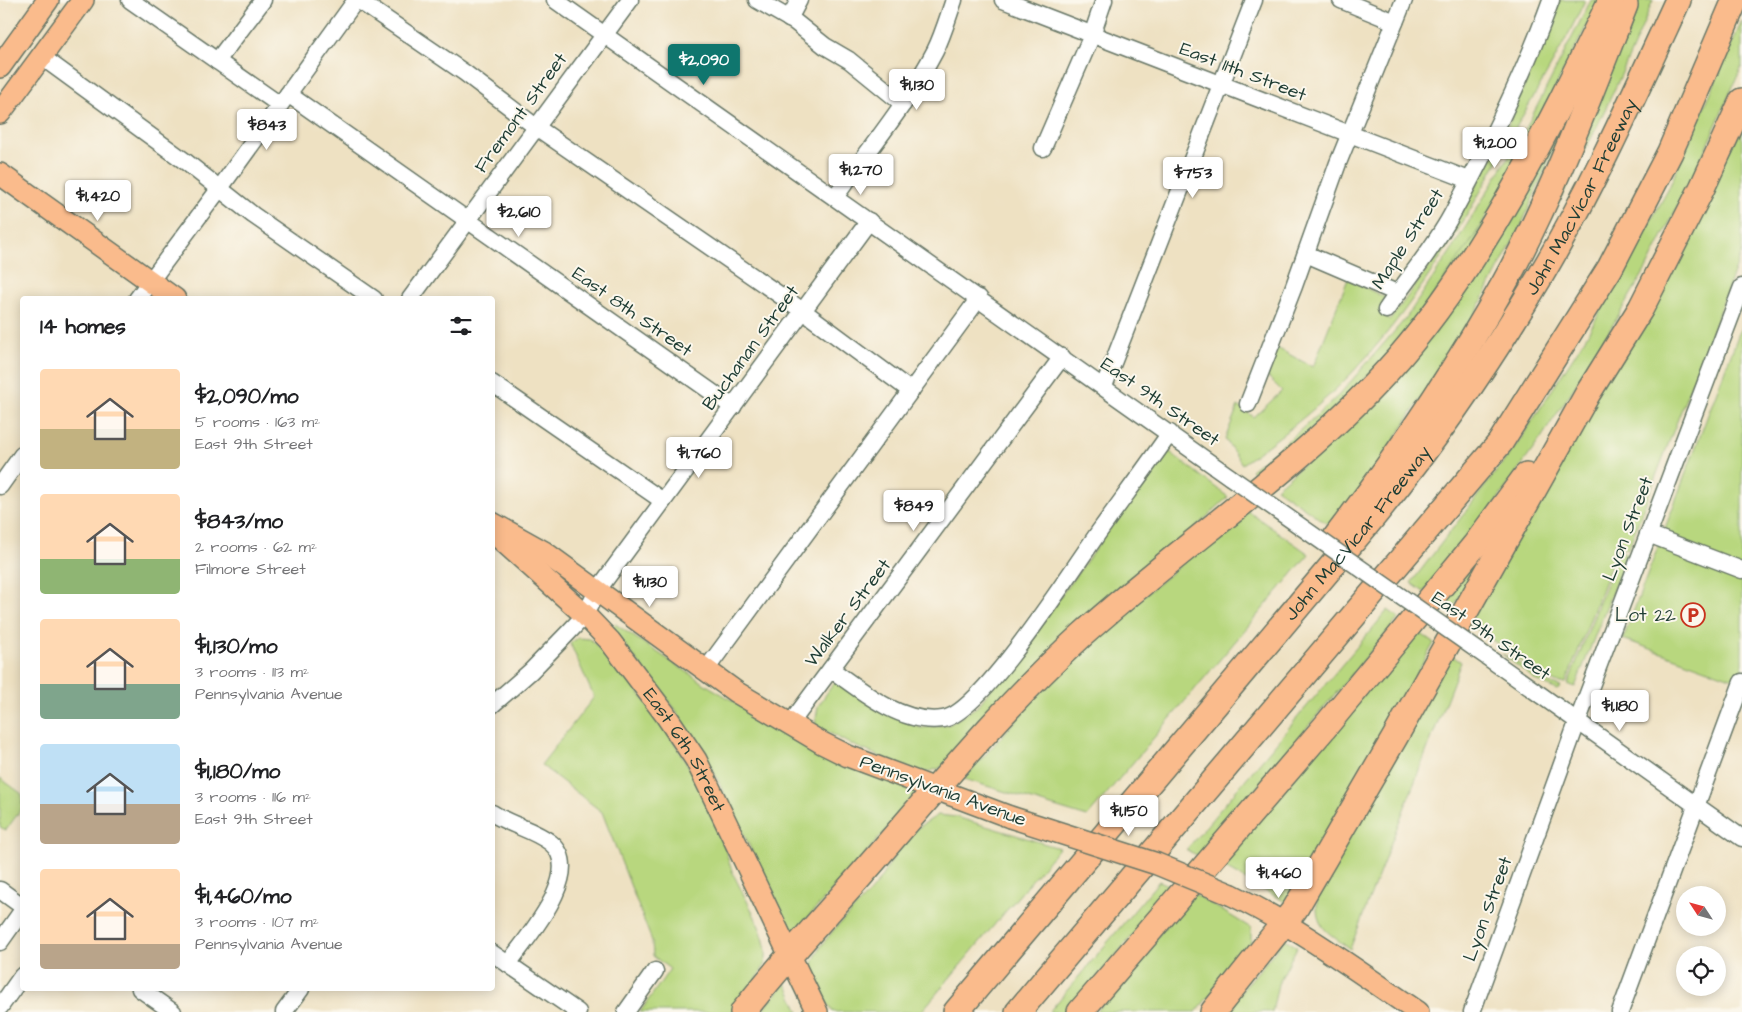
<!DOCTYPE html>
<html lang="en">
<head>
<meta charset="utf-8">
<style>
	:root { --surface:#fff; --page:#f2f2f2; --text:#202124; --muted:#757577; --accent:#0f766e }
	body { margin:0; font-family:"Architects Daughter",sans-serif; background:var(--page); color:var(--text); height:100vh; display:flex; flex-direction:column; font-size:19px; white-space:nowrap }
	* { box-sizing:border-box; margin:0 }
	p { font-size:16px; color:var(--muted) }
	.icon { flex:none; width:28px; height:28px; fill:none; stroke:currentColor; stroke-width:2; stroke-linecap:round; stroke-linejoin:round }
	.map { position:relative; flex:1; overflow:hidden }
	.side { position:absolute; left:20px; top:296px; width:475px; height:695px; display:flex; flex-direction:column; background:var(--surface); border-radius:5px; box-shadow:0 2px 12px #0003 }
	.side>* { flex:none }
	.needle { width:32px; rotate:306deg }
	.fabs { position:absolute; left:1676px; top:886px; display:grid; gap:10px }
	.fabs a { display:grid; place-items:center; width:50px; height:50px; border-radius:50%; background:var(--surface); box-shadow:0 2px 12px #0003; font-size:25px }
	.price { position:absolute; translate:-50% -42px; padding:0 11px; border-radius:5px; background:#fff; color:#222; font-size:16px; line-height:32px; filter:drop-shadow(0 1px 2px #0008) }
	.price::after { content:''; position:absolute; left:50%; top:30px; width:15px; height:11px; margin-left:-8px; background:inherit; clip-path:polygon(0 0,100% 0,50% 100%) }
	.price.on { background:var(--accent); color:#fff }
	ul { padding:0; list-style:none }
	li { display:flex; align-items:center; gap:15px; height:125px; padding:0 20px }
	li span { display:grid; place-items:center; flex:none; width:140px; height:100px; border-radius:5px; color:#555 }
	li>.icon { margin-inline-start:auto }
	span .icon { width:60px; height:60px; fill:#fffc; stroke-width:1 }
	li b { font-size:21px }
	h2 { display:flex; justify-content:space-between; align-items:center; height:60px; padding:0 20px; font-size:21px }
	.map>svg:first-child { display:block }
	.green { fill:#b8d77e; stroke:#6c8a59 }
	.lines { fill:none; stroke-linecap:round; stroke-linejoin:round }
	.minor-casing { stroke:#677666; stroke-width:19 }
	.major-casing { stroke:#677666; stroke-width:24 }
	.highway-casing { stroke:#677666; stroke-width:28 }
	.minor { stroke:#fff; stroke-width:16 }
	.major { stroke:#fabb8c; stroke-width:21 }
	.highway { stroke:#fabb8c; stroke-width:25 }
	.minor-bridge-casing { stroke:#677666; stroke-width:19; stroke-linecap:butt }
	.major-bridge-casing { stroke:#677666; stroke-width:24; stroke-linecap:butt }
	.minor-bridge { stroke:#fff; stroke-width:16 }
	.major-bridge { stroke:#fabb8c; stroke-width:21 }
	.labels { text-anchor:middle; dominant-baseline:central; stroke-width:4; stroke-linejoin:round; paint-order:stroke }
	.street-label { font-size:19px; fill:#1f3d34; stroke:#fbf7ec }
	.poi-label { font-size:19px; fill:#1f3d34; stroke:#fbf7ec; text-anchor:end }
</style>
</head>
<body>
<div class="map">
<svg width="1742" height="1012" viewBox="0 0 1742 1012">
	<rect width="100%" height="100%" fill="#fbf7ec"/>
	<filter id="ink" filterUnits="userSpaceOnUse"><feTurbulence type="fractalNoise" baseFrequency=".02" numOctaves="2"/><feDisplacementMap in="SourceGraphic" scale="10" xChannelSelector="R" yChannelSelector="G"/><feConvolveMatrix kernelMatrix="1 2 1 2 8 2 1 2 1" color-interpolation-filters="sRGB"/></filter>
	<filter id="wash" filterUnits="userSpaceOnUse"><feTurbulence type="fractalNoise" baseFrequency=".0096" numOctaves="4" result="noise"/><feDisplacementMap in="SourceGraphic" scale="20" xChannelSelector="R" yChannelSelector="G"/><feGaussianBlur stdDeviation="1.12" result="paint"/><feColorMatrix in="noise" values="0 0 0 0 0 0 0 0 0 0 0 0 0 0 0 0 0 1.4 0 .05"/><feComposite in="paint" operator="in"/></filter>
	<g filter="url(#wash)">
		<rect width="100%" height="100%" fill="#eee1c2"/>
		<g class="green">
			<path d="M1560 0H1585C1566 42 1541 83 1518 124 1468 216 1415 311 1339 386 1309 415 1276 440 1242 464L1225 439 1238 406 1254 417 1282 391 1265 374 1277 348 1313 367 1348 279 1386 298 1379 311 1390 320 1434 260 1502 140Z"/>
			<path d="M1591 0H1600C1543 109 1486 236 1408 331 1364 385 1311 430 1258 476L1251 470 1296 434 1339 395 1406 318 1449 254 1524 132Z"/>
			<path d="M1636 0H1653C1622 78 1585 153 1545 228Z"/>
			<path d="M1742 21V66L1697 168 1646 269 1587 368 1541 438 1481 523 1424 592 1411 583 1518 443 1586 337 1668 190Z"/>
			<path d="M1577 93 1522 224 1476 312 1369 480 1329 525 1276 488 1326 445Z"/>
			<path d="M1742 128V252L1628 549 1618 546 1566 683H1558L1544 677 1467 622Z"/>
			<path d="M1742 325V682L1623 639Z"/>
			<path d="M1166 449 1228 497 940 768 924 773 915 771 850 744 815 725 818 706 836 680 895 717 921 728 950 724 978 706 1086 562Z"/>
			<path d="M1246 510 1309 554 1087 817 964 779 1047 685 1094 638Z"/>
			<path d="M1619 550 1627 554 1575 687 1568 684Z"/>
			<path d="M1472 565 1476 569 1451 611 1442 605Z"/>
			<path d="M1388 610 1399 618 1199 856 1186 850Z"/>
			<path d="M615 624 708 686 770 723 915 792 916 797 792 935 715 774 676 710 614 632 612 627Z"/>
			<path d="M1417 631 1434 643 1287 903 1220 865Z"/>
			<path d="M578 638 590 639C644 691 689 757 718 826 725 841 726 858 733 873 743 896 768 934 766 958 765 973 741 999 732 1012H640L670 969 653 956 652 941 602 812 541 765 594 697 570 643Z"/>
			<path d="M1502 654C1523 662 1538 682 1561 687L1557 690 1537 681Z"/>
			<path d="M1451 655 1461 662 1350 949C1323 929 1312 925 1319 890Z"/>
			<path d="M0 778 22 794V808L6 830 0 827Z"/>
			<path d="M938 815 956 817 1059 848 921 1012H833C826 1002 810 980 812 968 817 938 858 909 875 886 890 866 899 843 919 827 925 823 932 819 938 815Z"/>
			<path d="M1159 881 1174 887 1067 1012H1049Z"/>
			<path d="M1193 893 1251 928V941L1245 952 1196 1012H1096Z"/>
			<path d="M1285 939 1297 947 1278 984 1272 1012H1224Z"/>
			<path d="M786 983 799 1012H761Z"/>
		</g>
	</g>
	<g filter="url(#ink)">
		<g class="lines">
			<g class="minor-casing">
				<g id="minor">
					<path d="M130 0 280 105"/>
					<path d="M358 0 465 73 536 127 803 311 911 391"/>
					<path d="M555 0 1230 477"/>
					<path d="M757 0 795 22 825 46 849 60 903 104"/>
					<path d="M1003 0 1469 180"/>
					<path d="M1341 0 1395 22"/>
					<path d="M789 19 799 0"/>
					<path d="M42 57 186 162 253 215 374 299"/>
					<path d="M217 61 263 0"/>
					<path d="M288 94 733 407"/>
					<path d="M1043 148 1092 35 1104 0"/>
					<path d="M835 197C869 149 908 103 935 51 943 35 948 17 954 0"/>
					<path d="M1306 254 1397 293"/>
					<path d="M137 299 220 188 356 0"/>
					<path d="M410 299 630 0"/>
					<path d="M1386 310C1407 279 1433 249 1451 216 1489 146 1524 75 1551 0"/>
					<path d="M492 383 663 501"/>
					<path d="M1104 386 1254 0"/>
					<path d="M1248 404 1294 286 1338 163 1404 0"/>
					<path d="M0 486 22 455"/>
					<path d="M1648 534 1742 570"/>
					<path d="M1480 652 1742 838"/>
					<path d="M831 669C862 692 903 725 943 719 982 713 1075 565 1101 529 1124 497 1147 466 1170 433"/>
					<path d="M705 671 979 298"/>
					<path d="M492 705 531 671 568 633 585 615 597 591 869 221"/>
					<path d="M790 724 1062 357"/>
					<path d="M492 813C510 825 535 830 551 843 586 872 527 937 508 964"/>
					<path d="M0 890 22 906"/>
					<path d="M0 942 22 911"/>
					<path d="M492 953 578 1012"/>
					<path d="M140 989 173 1012"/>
					<path d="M0 1007 22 976"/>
					<path d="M284 1012 301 989"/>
					<path d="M626 1012 655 971"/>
					<path d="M1472 1012 1578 720 1742 287"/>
					<path d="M1620 1012 1742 682"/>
				</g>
			</g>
			<g class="major-casing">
				<g id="major">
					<path d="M0 67 48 0"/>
					<path d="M0 113 83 0"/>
					<path d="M0 174 175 299"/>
					<path d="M492 523 544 552 736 692 822 743 848 756 1010 817"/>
					<path id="s1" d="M494 533 585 615 610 641 665 714 696 760 817 1012"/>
					<path d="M1232 895C1298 927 1357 971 1418 1012"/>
				</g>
			</g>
			<g class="highway-casing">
				<g id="highway">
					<path d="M1336 537C1400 453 1454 374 1505 282 1553 194 1588 99 1625 5"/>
					<path d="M743 1012C784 959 832 909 876 858 942 782 1007 703 1082 635 1182 545 1297 470 1388 370 1481 268 1551 123 1611 0"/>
					<path id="s2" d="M956 1012 1358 535C1426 454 1487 366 1541 275 1593 187 1635 93 1678 0"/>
					<path d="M1018 1012 1500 443 1610 268 1670 152 1735 0"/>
					<path d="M1080 1012 1324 728 1475 545 1526 476"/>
					<path d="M1213 1012 1295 909 1395 737 1588 393 1641 308 1702 188 1742 101"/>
				</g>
			</g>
			<use href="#minor" class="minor"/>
			<use href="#major" class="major"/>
			<use href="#highway" class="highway"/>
			<g class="minor-bridge-casing">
				<path id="minor-bridge" d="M1230 477 1480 652"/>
			</g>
			<g class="major-bridge-casing">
				<path id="major-bridge" d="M1010 817 1157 864 1232 895"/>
			</g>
			<use href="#minor-bridge" class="minor-bridge"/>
			<use href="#major-bridge" class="major-bridge"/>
		</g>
	</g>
	<defs>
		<g id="parking-ring" transform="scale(1.25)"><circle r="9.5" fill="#fbf7ec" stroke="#c8321e" stroke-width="1.5"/><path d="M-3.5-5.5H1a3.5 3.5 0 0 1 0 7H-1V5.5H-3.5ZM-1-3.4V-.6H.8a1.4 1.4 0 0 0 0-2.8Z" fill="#c8321e"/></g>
	</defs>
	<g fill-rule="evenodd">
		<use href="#parking-ring" x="1693" y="615"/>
	</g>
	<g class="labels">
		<g class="street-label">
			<text transform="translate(1243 72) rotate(21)">East 11th Street</text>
			<text transform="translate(521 113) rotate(-54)">Fremont Street</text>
			<text stroke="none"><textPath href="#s2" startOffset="1030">John MacVicar Freeway</textPath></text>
			<text transform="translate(1408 239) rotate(-57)">Maple Street</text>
			<text transform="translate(632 312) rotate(35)">East 8th Street</text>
			<text transform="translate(751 348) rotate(-54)">Buchanan Street</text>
			<text transform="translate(1160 402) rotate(35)">East 9th Street</text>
			<text transform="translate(1628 529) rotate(-69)">Lyon Street</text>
			<text stroke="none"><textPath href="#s2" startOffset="625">John MacVicar Freeway</textPath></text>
			<text transform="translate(848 613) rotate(-53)">Walker Street</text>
			<text transform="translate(1491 636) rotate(35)">East 9th Street</text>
			<text stroke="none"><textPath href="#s1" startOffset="291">East 6th Street</textPath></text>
			<text transform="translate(943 791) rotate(20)">Pennsylvania Avenue</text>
			<text transform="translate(1488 909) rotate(-70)">Lyon Street</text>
		</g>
		<g class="poi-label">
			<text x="1676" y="615">Lot 22</text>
		</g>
	</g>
</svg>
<div class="fabs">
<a><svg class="needle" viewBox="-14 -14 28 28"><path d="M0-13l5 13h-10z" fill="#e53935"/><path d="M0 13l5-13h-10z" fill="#757577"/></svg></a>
<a><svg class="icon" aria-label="locate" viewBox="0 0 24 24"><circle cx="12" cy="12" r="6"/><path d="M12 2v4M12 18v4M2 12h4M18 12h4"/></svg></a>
</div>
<b class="price on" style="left:704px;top:86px">$2,090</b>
<b class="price" style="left:917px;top:111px">$1,130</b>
<b class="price" style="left:267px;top:151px">$843</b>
<b class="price" style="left:1495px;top:169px">$1,200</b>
<b class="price" style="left:861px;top:196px">$1,270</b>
<b class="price" style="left:1193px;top:199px">$753</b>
<b class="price" style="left:98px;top:222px">$1,420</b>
<b class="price" style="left:519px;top:238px">$2,610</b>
<b class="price" style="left:699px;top:479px">$1,760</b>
<b class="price" style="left:914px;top:532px">$849</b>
<b class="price" style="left:650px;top:608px">$1,130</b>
<b class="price" style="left:1620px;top:732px">$1,180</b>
<b class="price" style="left:1129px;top:837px">$1,150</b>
<b class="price" style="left:1279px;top:899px">$1,460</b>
<section class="side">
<h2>14 homes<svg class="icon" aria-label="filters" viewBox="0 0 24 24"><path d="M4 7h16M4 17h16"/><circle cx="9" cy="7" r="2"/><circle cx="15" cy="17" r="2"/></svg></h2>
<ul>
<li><span style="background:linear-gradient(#ffd9b3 60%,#c2b280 0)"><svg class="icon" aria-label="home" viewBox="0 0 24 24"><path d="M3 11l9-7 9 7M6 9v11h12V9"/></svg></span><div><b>$2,090/mo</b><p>5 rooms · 163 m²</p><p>East 9th Street</p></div></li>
<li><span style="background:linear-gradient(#ffd9b3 65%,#8fb573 0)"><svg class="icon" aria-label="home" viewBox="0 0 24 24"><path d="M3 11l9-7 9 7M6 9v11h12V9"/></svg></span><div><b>$843/mo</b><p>2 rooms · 62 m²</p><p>Filmore Street</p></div></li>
<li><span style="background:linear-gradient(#ffd9b3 65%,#7fa58c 0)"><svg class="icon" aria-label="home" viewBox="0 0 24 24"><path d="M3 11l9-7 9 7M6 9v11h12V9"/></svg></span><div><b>$1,130/mo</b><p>3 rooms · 113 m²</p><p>Pennsylvania Avenue</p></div></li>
<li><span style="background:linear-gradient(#bfe0f5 60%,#b9a48a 0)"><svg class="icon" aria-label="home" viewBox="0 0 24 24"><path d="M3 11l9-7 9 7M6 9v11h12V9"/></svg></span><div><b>$1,180/mo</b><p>3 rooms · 116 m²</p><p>East 9th Street</p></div></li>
<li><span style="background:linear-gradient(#ffd9b3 75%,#b9a48a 0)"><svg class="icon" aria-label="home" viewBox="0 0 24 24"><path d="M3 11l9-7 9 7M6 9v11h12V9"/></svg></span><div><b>$1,460/mo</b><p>3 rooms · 107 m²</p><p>Pennsylvania Avenue</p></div></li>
</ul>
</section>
</div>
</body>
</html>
